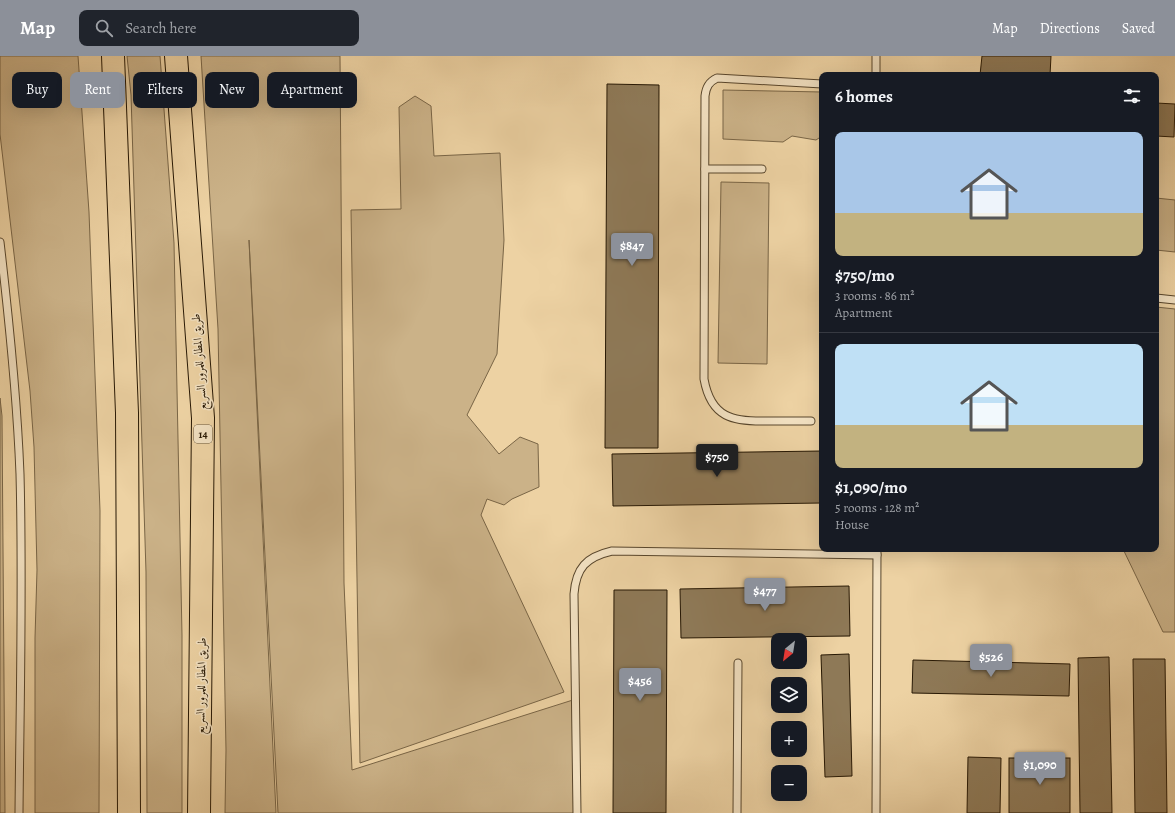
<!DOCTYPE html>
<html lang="en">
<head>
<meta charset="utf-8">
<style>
	:root { --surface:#171b24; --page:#20242c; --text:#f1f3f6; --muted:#9ea1a6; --line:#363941; --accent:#8c9099 }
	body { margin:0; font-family:Alegreya,Amiri,serif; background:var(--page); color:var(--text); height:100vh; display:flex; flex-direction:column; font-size:15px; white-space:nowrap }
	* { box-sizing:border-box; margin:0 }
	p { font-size:13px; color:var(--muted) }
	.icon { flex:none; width:22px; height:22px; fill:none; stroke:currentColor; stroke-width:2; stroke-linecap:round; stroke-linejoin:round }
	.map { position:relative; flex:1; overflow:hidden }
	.details { position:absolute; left:819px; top:16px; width:340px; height:480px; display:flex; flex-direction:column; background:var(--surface); border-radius:8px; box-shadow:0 4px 16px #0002 }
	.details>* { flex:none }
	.banner { position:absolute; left:12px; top:16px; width:380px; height:36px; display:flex; gap:8px }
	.needle { width:26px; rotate:210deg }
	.controls { position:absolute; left:771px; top:577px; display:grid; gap:8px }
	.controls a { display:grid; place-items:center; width:36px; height:36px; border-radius:8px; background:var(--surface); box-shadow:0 4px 16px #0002; font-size:20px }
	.price { position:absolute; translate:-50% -34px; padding:0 9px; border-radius:4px; background:var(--accent); color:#fff; font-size:13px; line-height:26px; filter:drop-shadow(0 1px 2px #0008) }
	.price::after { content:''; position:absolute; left:50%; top:24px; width:12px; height:9px; margin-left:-6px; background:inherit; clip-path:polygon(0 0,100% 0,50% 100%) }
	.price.selected { background:#222; color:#fff }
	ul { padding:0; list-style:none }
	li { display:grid; align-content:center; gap:8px; height:212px; padding:0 16px }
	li+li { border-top:1px solid var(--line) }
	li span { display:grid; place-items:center; height:124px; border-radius:8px; color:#555 }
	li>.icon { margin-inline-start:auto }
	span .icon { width:72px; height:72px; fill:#fffc; stroke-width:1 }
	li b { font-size:17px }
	h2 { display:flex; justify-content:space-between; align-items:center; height:48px; padding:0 16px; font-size:17px }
	.chip { padding:0 14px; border-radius:8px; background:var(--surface); box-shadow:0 4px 16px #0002; font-size:14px; line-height:36px }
	.chip.selected { background:var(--accent); color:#fff }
	header { display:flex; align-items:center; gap:24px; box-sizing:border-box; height:56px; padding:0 20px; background:var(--accent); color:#fff }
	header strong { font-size:19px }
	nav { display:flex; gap:22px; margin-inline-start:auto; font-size:14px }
	.search { width:280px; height:36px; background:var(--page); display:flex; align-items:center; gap:10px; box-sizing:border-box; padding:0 14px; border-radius:8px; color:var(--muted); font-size:15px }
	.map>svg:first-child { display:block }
	.green { fill:#cbb288; stroke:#796546 }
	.building { fill:#8e7957; stroke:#271804 }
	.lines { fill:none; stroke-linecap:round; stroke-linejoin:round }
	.lane-casing { stroke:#58462c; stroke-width:9 }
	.highway-casing { stroke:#271804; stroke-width:24 }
	.lane { stroke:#f3e2c3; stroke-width:7 }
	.highway { stroke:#edd2a3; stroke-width:22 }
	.labels { text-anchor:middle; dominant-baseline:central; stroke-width:3; stroke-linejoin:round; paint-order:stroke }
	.shield { fill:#f3e2c3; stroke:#64553d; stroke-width:1 }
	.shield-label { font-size:11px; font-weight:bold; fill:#271804 }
	.street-label { font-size:12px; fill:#271804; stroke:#f3e2c3 }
</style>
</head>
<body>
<header>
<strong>Map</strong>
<div class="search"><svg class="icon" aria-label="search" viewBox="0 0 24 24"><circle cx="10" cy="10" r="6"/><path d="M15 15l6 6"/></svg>Search here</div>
<nav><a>Map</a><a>Directions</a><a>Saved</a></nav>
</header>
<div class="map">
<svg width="1175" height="757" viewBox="0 0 1175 757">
	<rect width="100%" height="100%" fill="#edd2a3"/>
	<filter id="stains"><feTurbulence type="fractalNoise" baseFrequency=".005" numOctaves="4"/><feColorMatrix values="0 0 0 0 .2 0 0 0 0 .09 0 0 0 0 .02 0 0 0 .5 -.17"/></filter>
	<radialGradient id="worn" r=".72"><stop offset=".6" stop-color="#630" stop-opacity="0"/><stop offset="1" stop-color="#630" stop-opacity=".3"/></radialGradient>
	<g class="green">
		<path d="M0 0H78L89 156 100 455 99 757H35V582L37 514 34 391 30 335 0 78Z"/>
		<path d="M127 0H160L174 187 182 579V757H147L146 516 131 39Z"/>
		<path d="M201 0H340L344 527 352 714 576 643 578 757H278L249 184 276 757H225L226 694 218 273Z"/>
		<path d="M723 34 822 36V80L816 84 792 80 783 86 723 83Z"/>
		<path d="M415 40 431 50 434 100 500 97 504 184 497 298 467 359 499 398 520 381 538 388 539 431 512 443 504 449 487 443 481 459 564 636 360 707 351 154 401 153 399 51Z"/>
		<path d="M721 126 769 127 767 308 718 307Z"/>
		<path d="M1156 142 1175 144V196L1156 194Z"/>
		<path d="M1156 251 1175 253V576H1163L1123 493H1156Z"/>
		<path d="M0 342 2 360 5 757H0Z"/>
	</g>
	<g class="building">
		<path d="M982 0H1051L1050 19H980Z"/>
		<path d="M607 28 659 29 658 392H605Z"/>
		<path d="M1156 47 1175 48 1174 81 1156 80Z"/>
		<path d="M822 395V447L613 450 612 398Z"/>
		<path d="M849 530 850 580 681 582 680 533Z"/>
		<path d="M614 534H667L666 757H613Z"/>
		<path d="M849 598 852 720 825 721 821 599Z"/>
		<path d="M1109 601 1112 757H1080L1078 602Z"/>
		<path d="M1133 603H1165L1167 757H1135Z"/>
		<path d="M913 604 1070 608 1069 640 912 637Z"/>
		<path d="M968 701 1001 702 1000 757H967Z"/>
		<rect x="1009" y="702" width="61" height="55"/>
	</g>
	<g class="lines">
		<g class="lane-casing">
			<g id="lane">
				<path d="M876 19V0"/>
				<path d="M705 113H762"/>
				<path d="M0 186C9 263 17 340 20 418 23 531 20 644 19 757"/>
				<path d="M1156 242 1175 244"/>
				<path d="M811 365C797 365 782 365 768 365 733 366 711 362 704 323L705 40C706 31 709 26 717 22L822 28"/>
				<path d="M577 757 574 538C576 512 586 501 612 495L877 499"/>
				<path d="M737 757 738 607"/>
				<path d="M876 757 877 493"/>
			</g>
		</g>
		<g class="highway-casing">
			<g id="highway">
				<path d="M113 0 127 357 129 757"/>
				<path d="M176 0 203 362 199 757"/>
			</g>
		</g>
		<use href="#lane" class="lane"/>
		<use href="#highway" class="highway"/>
	</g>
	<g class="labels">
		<rect class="shield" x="194" y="369" width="18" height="18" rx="3"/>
		<g class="shield-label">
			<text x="203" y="378">14</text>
		</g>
		<g class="street-label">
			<text transform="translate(199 306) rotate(-94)">طريق المطار للمرور السريع</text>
			<text transform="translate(201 630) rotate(-89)">طريق المطار للمرور السريع</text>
		</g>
	</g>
	<rect width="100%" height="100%" filter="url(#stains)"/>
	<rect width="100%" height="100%" fill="url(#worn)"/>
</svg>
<div class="controls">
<a><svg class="needle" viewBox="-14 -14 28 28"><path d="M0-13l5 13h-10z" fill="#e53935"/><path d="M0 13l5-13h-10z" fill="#9ea1a6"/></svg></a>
<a><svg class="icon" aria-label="layers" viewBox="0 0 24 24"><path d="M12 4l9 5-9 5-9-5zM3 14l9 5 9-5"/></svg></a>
<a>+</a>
<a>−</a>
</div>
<b class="price" style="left:632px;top:211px">$847</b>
<b class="price selected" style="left:717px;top:422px">$750</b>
<b class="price" style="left:765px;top:556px">$477</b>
<b class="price" style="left:991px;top:622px">$526</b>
<b class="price" style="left:640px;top:646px">$456</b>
<b class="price" style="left:1040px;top:730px">$1,090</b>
<div class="banner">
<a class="chip">Buy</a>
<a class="chip selected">Rent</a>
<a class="chip">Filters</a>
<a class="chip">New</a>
<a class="chip">Apartment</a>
</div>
<section class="details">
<h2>6 homes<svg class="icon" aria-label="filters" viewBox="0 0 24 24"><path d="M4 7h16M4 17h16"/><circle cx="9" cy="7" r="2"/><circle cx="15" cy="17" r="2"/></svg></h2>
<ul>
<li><span style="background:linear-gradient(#a9c7e8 65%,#c2b280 0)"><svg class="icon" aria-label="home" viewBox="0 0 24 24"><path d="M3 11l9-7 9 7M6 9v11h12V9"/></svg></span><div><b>$750/mo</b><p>3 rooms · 86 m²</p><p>Apartment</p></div></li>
<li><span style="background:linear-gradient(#bfe0f5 65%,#c2b280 0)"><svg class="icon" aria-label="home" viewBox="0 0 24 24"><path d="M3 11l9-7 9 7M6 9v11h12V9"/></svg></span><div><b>$1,090/mo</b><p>5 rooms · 128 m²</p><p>House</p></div></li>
</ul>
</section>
</div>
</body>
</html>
